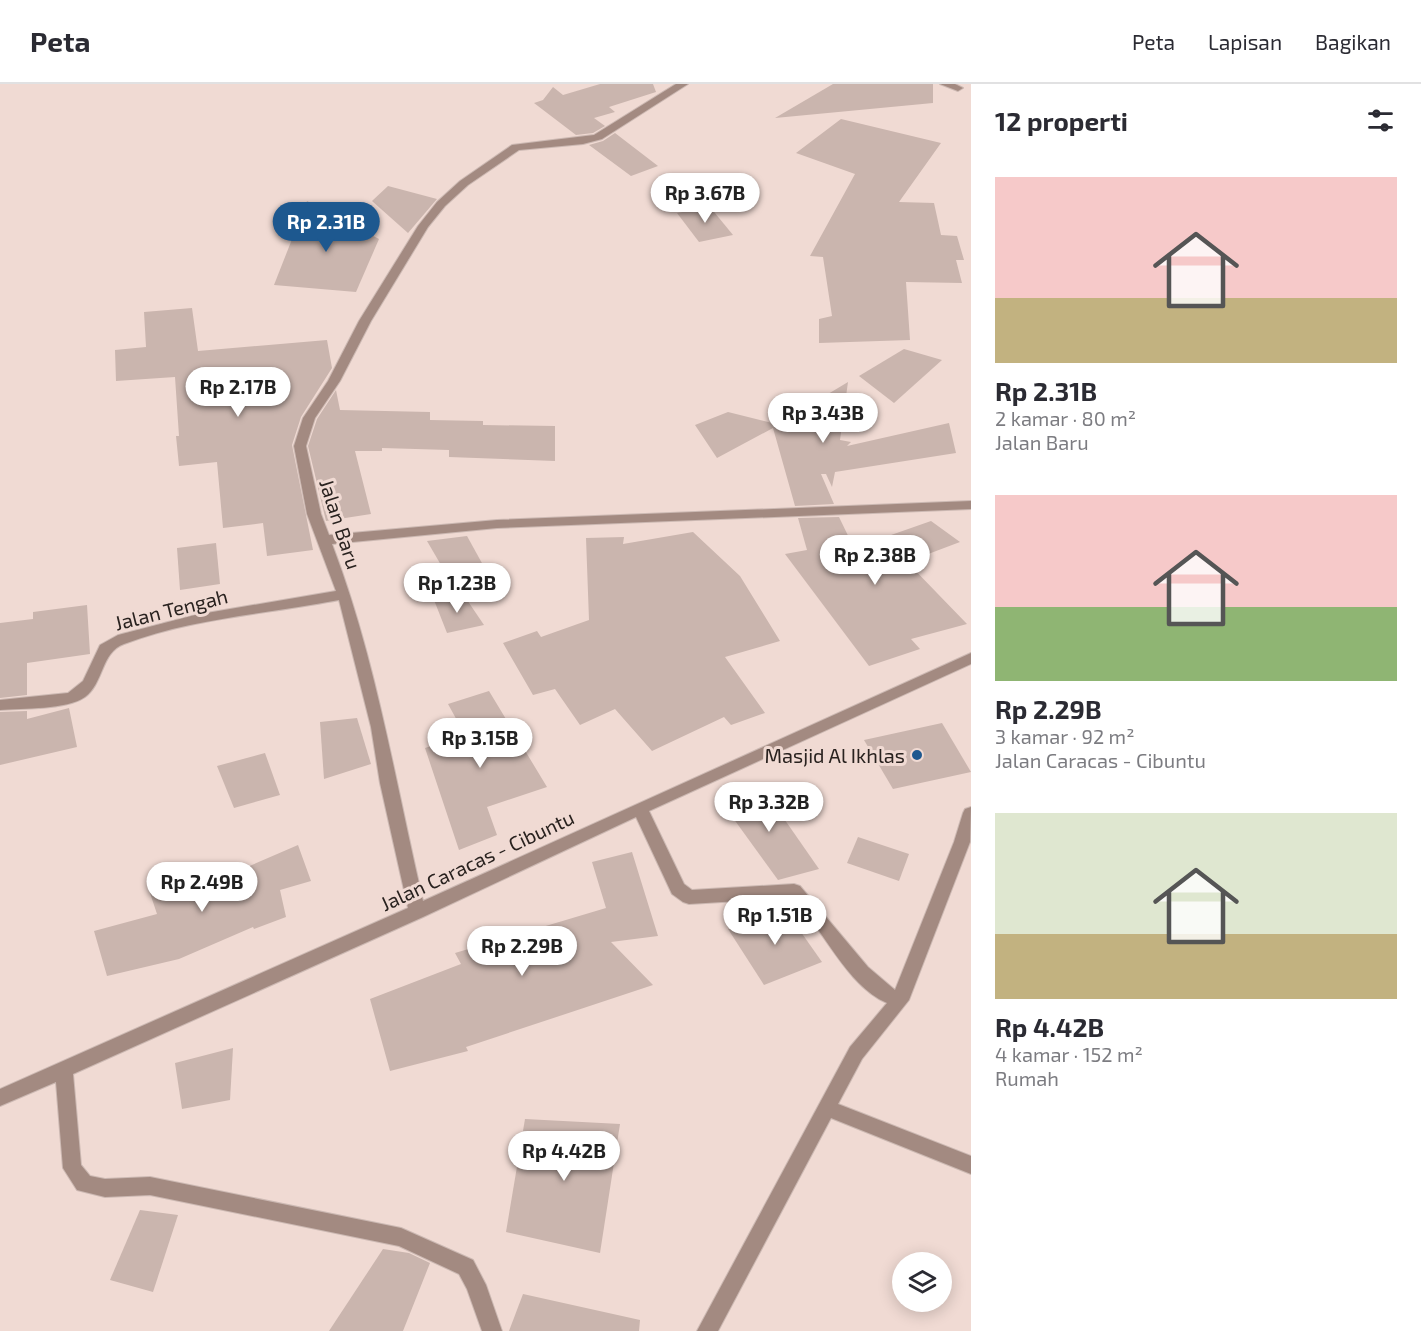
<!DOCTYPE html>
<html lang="id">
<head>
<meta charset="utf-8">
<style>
	:root { --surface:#fff; --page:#f2f2f3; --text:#2b2b33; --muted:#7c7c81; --line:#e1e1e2; --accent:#1d588f }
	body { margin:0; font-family:"Exo 2",sans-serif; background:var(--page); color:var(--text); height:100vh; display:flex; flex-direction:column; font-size:22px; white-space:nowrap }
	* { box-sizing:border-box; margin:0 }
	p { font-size:20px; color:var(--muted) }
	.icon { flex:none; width:33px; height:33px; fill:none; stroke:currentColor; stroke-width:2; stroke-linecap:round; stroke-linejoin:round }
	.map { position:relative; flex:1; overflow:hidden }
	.side { display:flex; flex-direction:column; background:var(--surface); width:450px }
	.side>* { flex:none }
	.fabs { position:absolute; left:892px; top:1168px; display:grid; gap:12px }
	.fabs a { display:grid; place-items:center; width:60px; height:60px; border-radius:50%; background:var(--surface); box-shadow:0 3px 15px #0003; font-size:30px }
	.price { position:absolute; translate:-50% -51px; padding:0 14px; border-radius:21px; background:#fff; color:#222; font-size:20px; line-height:39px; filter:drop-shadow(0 2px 3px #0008) }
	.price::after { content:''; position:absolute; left:50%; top:36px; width:18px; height:14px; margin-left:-9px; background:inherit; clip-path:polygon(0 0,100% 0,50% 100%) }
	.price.current { background:var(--accent); color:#fff }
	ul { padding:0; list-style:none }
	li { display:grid; align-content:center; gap:12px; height:318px; padding:0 24px }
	li span { display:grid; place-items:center; height:186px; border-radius:0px; color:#555 }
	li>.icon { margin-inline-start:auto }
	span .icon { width:108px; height:108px; fill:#fffc; stroke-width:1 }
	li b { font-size:26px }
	h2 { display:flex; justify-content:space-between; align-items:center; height:72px; padding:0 24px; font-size:26px }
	header { display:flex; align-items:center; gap:36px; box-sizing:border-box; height:84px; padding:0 30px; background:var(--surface); border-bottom:2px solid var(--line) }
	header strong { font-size:28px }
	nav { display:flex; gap:33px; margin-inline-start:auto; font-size:21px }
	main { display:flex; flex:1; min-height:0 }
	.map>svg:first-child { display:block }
	.building { fill:#cab5ae }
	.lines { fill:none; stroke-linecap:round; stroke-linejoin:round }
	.minor-casing { stroke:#ccb9b3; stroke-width:2 }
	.minor { fill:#a38a81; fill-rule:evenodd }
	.poi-dot { fill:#1d588f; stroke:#f0dad3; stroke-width:2 }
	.labels { text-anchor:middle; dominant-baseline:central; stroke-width:6; stroke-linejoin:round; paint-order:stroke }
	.street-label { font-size:20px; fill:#29221f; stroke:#f0dad3 }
	.poi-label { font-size:20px; fill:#29221f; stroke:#f0dad3; text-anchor:end }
</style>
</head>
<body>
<header>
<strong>Peta</strong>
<nav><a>Peta</a><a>Lapisan</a><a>Bagikan</a></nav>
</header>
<main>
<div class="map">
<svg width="971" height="1247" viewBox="0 0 971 1247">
	<rect width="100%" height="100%" fill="#f0dad3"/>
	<g class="building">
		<path d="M600 0H653L656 8 609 23 615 28 594 34 605 42 593 49 576 51 534 19 543 16 553 3 563 11Z"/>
		<path d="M833 0H933V19L775 34Z"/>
		<path d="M841 35 941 59 899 118 934 119 941 151 957 152 964 176H956L962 199 906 198 910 256 819 259V235L832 232 823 173 810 172 855 90 796 69Z"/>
		<path d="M615 49 658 82 631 92 589 61 603 57Z"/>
		<path d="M388 102 437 115 408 149 372 117Z"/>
		<path d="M307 117 379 155 356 208 274 201Z"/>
		<path d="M710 123 733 151 699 158 677 129Z"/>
		<path d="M192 224 198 267 327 256 332 284 301 333 292 361 313 466 267 472 263 439 223 444 217 378 179 382 176 352H179L175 293 116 297 115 266 146 263 144 228Z"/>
		<path d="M904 265 942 276 894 319 859 292Z"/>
		<path d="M848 298 840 356 851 358 847 362 949 339 956 369 835 388 832 403 826 390H821L834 420 795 422 773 344 717 374 695 341 728 328 805 347 788 312 828 310Z"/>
		<path d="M336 306 340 326 430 328V336L483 337V341L555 342V377L449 373V366L382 364V367H355L371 430 326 437 308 362 317 335Z"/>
		<path d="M839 433 854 464 931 437 960 458 907 478 967 540 911 555 920 565 869 582 785 470 807 466 798 434Z"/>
		<path d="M693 448 740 492 780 557 725 573 765 629 731 641 724 633 652 667 615 625 580 641 555 605 533 611 503 559 537 547 541 553 589 536 586 454 624 453 623 460Z"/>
		<path d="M467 452 483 481 448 493 427 457Z"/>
		<path d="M216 459 220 500 180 506 177 464Z"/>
		<path d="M463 510 484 541 447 549 434 516Z"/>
		<path d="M87 521 90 570 27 579V611L0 614V539L33 535V528Z"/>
		<path d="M489 607 547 703 487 723 497 751 459 766 425 664 465 651 448 620Z"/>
		<path d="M69 624 77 663 0 681V628L27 627V635Z"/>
		<path d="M357 634 371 680 324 695 320 638Z"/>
		<path d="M942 639 971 688 893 705 864 656Z"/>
		<path d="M265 669 280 711 234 724 217 682Z"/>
		<path d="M760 700 819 785 778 796 720 716Z"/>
		<path d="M858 753 909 770 899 797 847 779Z"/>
		<path d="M298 761 311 797 280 806 286 833 254 845 253 843 179 875 107 892 94 847 157 830 148 803 216 786 217 796Z"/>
		<path d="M632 768 658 852 611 858 653 901 466 963 468 967 390 987 370 915 461 880 455 869 606 824 592 778Z"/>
		<path d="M784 824 822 878 764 901 728 845Z"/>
		<path d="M233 964 230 1016 182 1025 175 979Z"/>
		<path d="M525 1035 620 1040 600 1169 506 1148Z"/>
		<path d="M140 1126 178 1131 153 1208 110 1196Z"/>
		<path d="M383 1165 409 1169 430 1179 403 1247H329Z"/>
		<path d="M523 1210 640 1236 639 1247H509Z"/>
	</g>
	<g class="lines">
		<g class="minor-casing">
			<g id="minor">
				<path d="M676 0H688L602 55 583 60 519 66 468 101 445 122 428 143 371 237 340 297 315 334 306 362 321 430 329 451 497 436 971 417V425L497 444 332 460C376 575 395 697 423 817L971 569V580L649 727 684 800 692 806 794 800 800 802 868 883 895 906 954 758 963 729 965 725 971 723 970 758 909 916 862 975 838 1020 971 1072V1090L831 1034 718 1247H697L850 963 887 919C845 901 824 843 791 814L689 820 683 818 672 810 636 733 423 833 73 990 81 1081 90 1092 105 1095 150 1093 401 1144 473 1176 486 1201 502 1247H482L467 1205 459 1190 399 1162 150 1111 105 1113 77 1106 63 1084 56 998 0 1022V1005L408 824 380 699 371 643 339 516C268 530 192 534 124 560 101 568 104 599 85 613 67 626 23 624 0 626V616L68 609 83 597 100 561 118 551 195 531 336 507 307 430 294 362 303 334 328 297 359 237 418 142 437 118 460 97 512 61 594 51Z"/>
				<path d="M940 0H955L963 4 958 7Z"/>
			</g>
		</g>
		<use href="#minor" class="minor"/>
	</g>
	<circle class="poi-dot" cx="917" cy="671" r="6"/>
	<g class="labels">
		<g class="street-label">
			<text transform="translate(341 440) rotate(72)">Jalan Baru</text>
			<text transform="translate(171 525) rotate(-14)">Jalan Tengah</text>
			<text transform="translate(477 776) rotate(-25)">Jalan Caracas - Cibuntu</text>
		</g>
		<g class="poi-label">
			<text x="905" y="671">Masjid Al Ikhlas</text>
		</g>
	</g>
</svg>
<div class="fabs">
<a><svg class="icon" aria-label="layers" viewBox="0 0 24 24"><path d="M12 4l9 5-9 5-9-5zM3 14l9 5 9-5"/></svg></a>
</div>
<b class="price" style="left:705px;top:140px">Rp 3.67B</b>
<b class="price current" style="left:326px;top:169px">Rp 2.31B</b>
<b class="price" style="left:238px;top:334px">Rp 2.17B</b>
<b class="price" style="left:823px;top:360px">Rp 3.43B</b>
<b class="price" style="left:875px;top:502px">Rp 2.38B</b>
<b class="price" style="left:457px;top:530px">Rp 1.23B</b>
<b class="price" style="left:480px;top:685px">Rp 3.15B</b>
<b class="price" style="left:769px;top:749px">Rp 3.32B</b>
<b class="price" style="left:202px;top:829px">Rp 2.49B</b>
<b class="price" style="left:775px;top:862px">Rp 1.51B</b>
<b class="price" style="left:522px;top:893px">Rp 2.29B</b>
<b class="price" style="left:564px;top:1098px">Rp 4.42B</b>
</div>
<section class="side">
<h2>12 properti<svg class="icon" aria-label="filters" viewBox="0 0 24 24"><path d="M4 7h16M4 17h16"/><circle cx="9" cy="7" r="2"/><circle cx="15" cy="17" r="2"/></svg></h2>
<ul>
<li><span style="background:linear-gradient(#f6c9c9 65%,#c2b280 0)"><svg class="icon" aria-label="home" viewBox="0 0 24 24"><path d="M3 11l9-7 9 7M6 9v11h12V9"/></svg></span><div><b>Rp 2.31B</b><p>2 kamar · 80 m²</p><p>Jalan Baru</p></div></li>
<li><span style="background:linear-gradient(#f6c9c9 60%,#8fb573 0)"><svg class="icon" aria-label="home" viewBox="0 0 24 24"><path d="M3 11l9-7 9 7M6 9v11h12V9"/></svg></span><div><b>Rp 2.29B</b><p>3 kamar · 92 m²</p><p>Jalan Caracas - Cibuntu</p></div></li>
<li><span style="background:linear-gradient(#dfe7d0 65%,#c2b280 0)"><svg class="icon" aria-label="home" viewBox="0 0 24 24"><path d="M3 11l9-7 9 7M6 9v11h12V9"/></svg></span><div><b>Rp 4.42B</b><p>4 kamar · 152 m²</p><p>Rumah</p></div></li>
</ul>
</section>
</main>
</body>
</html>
